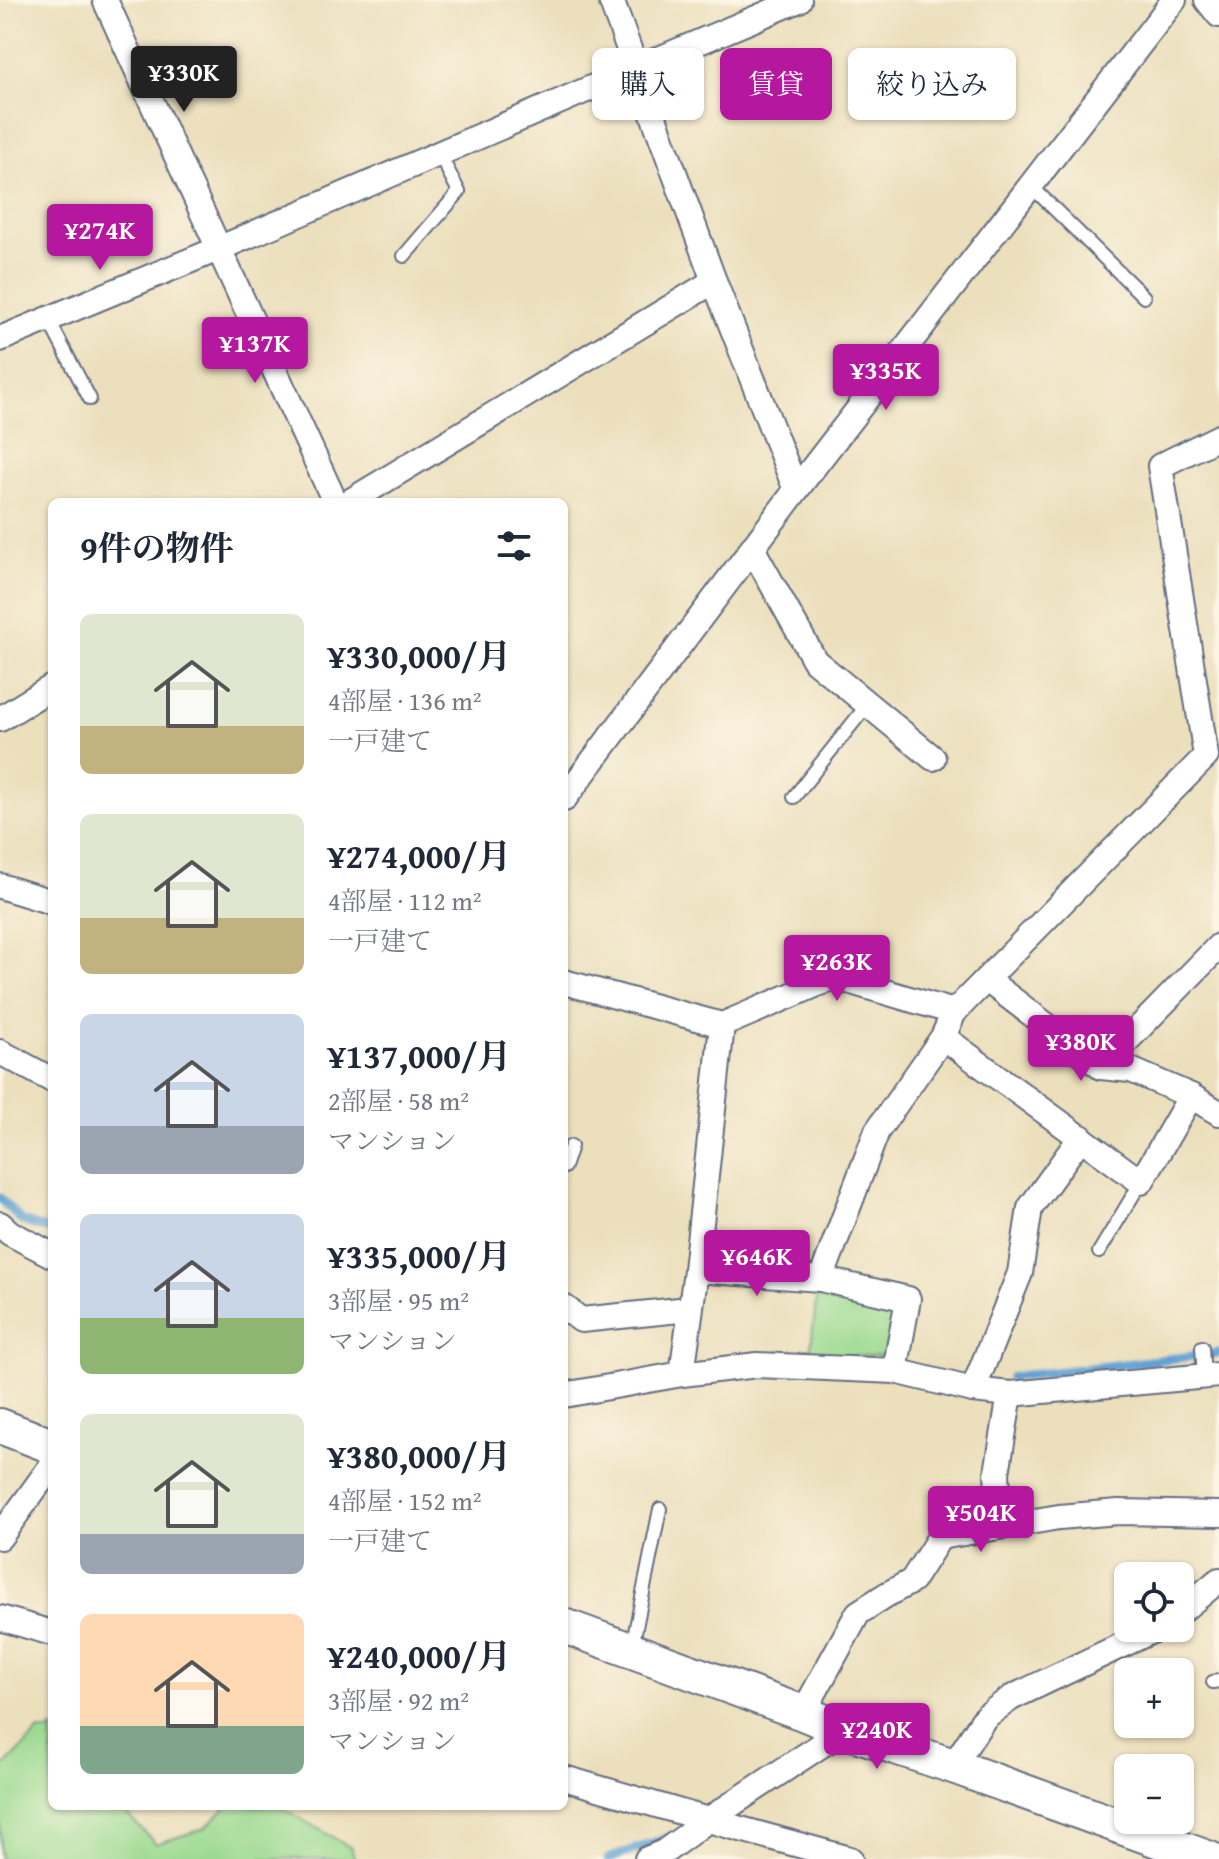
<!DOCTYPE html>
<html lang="ja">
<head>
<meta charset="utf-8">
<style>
	:root { --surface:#fff; --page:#f6f6f7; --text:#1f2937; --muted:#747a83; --accent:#b5179e }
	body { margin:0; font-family:"Gentium Book Plus","Noto Serif JP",serif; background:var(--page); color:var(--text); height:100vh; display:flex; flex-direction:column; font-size:30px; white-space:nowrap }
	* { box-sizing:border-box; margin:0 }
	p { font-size:26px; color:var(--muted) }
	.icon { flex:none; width:44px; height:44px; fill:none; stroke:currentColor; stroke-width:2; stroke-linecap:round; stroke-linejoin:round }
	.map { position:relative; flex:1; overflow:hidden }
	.details { position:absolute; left:48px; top:498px; width:520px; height:1312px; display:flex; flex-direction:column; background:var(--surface); border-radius:12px; box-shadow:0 2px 6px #0004 }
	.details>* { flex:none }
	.banner { position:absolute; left:592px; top:48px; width:506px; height:72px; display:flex; gap:16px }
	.controls { position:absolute; left:1114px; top:1562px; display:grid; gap:16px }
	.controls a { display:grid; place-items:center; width:80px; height:80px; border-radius:12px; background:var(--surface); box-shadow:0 2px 6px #0004; font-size:40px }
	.price { position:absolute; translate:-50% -68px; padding:0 18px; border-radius:8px; background:var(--accent); color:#fff; font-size:26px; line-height:52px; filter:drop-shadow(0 2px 4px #0008) }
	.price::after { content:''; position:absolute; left:50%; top:48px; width:24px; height:18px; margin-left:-12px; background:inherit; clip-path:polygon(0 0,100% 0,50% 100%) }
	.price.current { background:#222; color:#fff }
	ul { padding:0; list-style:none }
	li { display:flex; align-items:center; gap:24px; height:200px; padding:0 32px }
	li span { display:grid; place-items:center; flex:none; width:224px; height:160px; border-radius:12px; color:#555 }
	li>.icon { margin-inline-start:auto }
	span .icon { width:96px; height:96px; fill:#fffc; stroke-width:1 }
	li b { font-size:34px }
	h2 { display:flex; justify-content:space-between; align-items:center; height:96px; padding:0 32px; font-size:34px }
	.pill { padding:0 28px; border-radius:12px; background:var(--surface); box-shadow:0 2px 6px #0004; font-size:28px; line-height:72px }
	.pill.current { background:var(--accent); color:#fff }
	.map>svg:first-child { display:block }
	.green { fill:#9bda90; stroke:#5b8477; stroke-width:2 }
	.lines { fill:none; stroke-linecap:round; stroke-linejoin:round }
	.stream { stroke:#60a2d4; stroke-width:9 }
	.lane-casing { stroke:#646d7f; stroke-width:16 }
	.street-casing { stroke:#646d7f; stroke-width:28 }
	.secondary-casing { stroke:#646d7f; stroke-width:38 }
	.lane { stroke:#fff; stroke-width:12 }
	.street { stroke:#fff; stroke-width:24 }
	.secondary { stroke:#fff; stroke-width:34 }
</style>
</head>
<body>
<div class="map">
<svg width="1219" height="1859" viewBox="0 0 1219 1859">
	<rect width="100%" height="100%" fill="#fcf5e5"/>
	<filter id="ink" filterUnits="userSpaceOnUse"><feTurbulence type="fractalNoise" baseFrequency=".0125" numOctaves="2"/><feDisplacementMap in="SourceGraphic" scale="16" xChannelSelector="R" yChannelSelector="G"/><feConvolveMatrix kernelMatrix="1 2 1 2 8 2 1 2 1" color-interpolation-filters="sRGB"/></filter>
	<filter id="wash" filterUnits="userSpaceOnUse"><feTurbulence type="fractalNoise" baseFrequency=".006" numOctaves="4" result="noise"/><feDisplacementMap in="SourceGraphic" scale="32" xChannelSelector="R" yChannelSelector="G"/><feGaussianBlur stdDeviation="1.8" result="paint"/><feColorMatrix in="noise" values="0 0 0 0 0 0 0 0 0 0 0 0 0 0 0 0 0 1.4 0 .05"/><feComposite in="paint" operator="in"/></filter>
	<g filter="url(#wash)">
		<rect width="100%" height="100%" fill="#ebdfbc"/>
		<g class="green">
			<path d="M817 1294 893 1309 885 1356 810 1355Z"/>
			<path d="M52 1728V1806H119L156 1844 205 1828 227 1806H279L351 1848 355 1859H0V1771L39 1731 49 1732Z"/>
		</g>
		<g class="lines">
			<g class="stream">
				<path d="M0 1198 22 1221 52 1231"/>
				<path d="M1011 1377 1219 1353"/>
				<path d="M608 1859 669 1837"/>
			</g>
		</g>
	</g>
	<g filter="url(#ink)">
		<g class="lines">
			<g class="lane-casing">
				<g id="lane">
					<path d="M1031 186 1144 297"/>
					<path d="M404 256 459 192 439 153"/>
					<path d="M48 319 90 399"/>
					<path d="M794 797 868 704"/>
					<path d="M564 1167 571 1146"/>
					<path d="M1099 1252 1141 1182"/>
					<path d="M1202 1347 1204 1376"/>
					<path d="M632 1647 660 1509"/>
					<path d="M1213 1682 1219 1681"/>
				</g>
			</g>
			<g class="street-casing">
				<g id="street">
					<path d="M105 0 335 502"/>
					<path d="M611 0 714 281 796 490"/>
					<path d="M1207 0 1219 15"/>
					<path d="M0 339 218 249 635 69 799 0"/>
					<path d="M349 502 714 281"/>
					<path d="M752 548 815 661 933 758"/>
					<path d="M0 719 52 687"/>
					<path d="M564 799 806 477 1174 0"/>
					<path d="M0 886 52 902"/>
					<path d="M987 980 1101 1067 1131 1070 1191 1096 1219 1113"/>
					<path d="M564 982 722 1025 834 977 954 1012"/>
					<path d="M943 1037 1141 1182 1191 1096"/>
					<path d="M0 1052 52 1080"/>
					<path d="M1101 1067 1219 946"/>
					<path d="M0 1224 10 1233 52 1255"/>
					<path d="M696 1270 821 1279"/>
					<path d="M564 1307 581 1320 689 1309"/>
					<path d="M895 1371 908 1299 821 1279 877 1131 943 1037 954 1012 1206 756 1160 466 1219 437"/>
					<path d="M682 1374 696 1270 722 1025"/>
					<path d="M973 1390 1020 1273 1030 1208 1081 1137"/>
					<path d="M564 1395 682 1374 757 1365 895 1371 973 1390 1010 1394 1219 1375"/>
					<path d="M1000 1527 997 1473 1010 1394"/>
					<path d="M0 1537 52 1465"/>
					<path d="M1180 1612 1219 1580"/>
					<path d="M0 1618 52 1633"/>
					<path d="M803 1713 858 1613 886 1595 912 1581 940 1537 1059 1517 1118 1512 1219 1514"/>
					<path d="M953 1766 985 1717 1011 1698 1158 1628"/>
					<path d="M564 1778 708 1820 850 1859"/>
					<path d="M647 1859 664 1852 708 1820 844 1730"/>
				</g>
			</g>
			<g class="secondary-casing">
				<g id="secondary">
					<path d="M0 1426 52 1446"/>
					<path d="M564 1626 803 1713 844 1730 953 1766 1210 1859"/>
				</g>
			</g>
			<use href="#lane" class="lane"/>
			<use href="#street" class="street"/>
			<use href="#secondary" class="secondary"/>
		</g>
	</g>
</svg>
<div class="controls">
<a><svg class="icon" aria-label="locate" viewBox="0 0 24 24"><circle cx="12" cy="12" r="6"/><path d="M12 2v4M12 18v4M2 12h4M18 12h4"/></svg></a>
<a>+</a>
<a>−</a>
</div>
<b class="price current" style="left:184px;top:114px">¥330K</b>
<b class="price" style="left:100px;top:272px">¥274K</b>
<b class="price" style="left:255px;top:385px">¥137K</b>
<b class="price" style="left:886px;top:412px">¥335K</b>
<b class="price" style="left:837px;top:1003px">¥263K</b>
<b class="price" style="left:1081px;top:1083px">¥380K</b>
<b class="price" style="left:757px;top:1298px">¥646K</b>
<b class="price" style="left:981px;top:1554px">¥504K</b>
<b class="price" style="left:877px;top:1771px">¥240K</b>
<div class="banner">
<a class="pill">購入</a>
<a class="pill current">賃貸</a>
<a class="pill">絞り込み</a>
</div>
<section class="details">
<h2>9件の物件<svg class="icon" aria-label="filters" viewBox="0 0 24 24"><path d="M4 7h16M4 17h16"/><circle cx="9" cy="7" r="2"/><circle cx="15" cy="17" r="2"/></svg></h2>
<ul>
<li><span style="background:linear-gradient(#dfe7d0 70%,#c2b280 0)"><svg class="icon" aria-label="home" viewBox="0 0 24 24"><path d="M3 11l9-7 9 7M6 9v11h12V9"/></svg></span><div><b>¥330,000/月</b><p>4部屋 · 136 m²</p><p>一戸建て</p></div></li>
<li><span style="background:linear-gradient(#dfe7d0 65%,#c2b280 0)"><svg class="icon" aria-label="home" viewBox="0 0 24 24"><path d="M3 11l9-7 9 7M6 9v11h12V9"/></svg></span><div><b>¥274,000/月</b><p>4部屋 · 112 m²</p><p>一戸建て</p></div></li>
<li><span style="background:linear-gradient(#c9d6e8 70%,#9aa5b1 0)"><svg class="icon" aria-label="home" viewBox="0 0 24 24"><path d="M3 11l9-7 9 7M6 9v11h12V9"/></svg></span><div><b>¥137,000/月</b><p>2部屋 · 58 m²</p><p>マンション</p></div></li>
<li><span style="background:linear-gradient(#c9d6e8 65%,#8fb573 0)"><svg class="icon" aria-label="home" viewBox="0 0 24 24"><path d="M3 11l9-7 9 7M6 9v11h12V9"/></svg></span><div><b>¥335,000/月</b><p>3部屋 · 95 m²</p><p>マンション</p></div></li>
<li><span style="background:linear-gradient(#dfe7d0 75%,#9aa5b1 0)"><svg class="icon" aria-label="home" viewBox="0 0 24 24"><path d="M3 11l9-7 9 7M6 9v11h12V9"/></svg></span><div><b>¥380,000/月</b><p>4部屋 · 152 m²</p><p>一戸建て</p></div></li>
<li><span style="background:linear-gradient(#ffd9b3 70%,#7fa58c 0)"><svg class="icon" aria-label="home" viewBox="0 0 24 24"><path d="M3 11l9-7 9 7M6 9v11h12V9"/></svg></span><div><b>¥240,000/月</b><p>3部屋 · 92 m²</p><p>マンション</p></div></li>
</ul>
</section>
</div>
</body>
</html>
